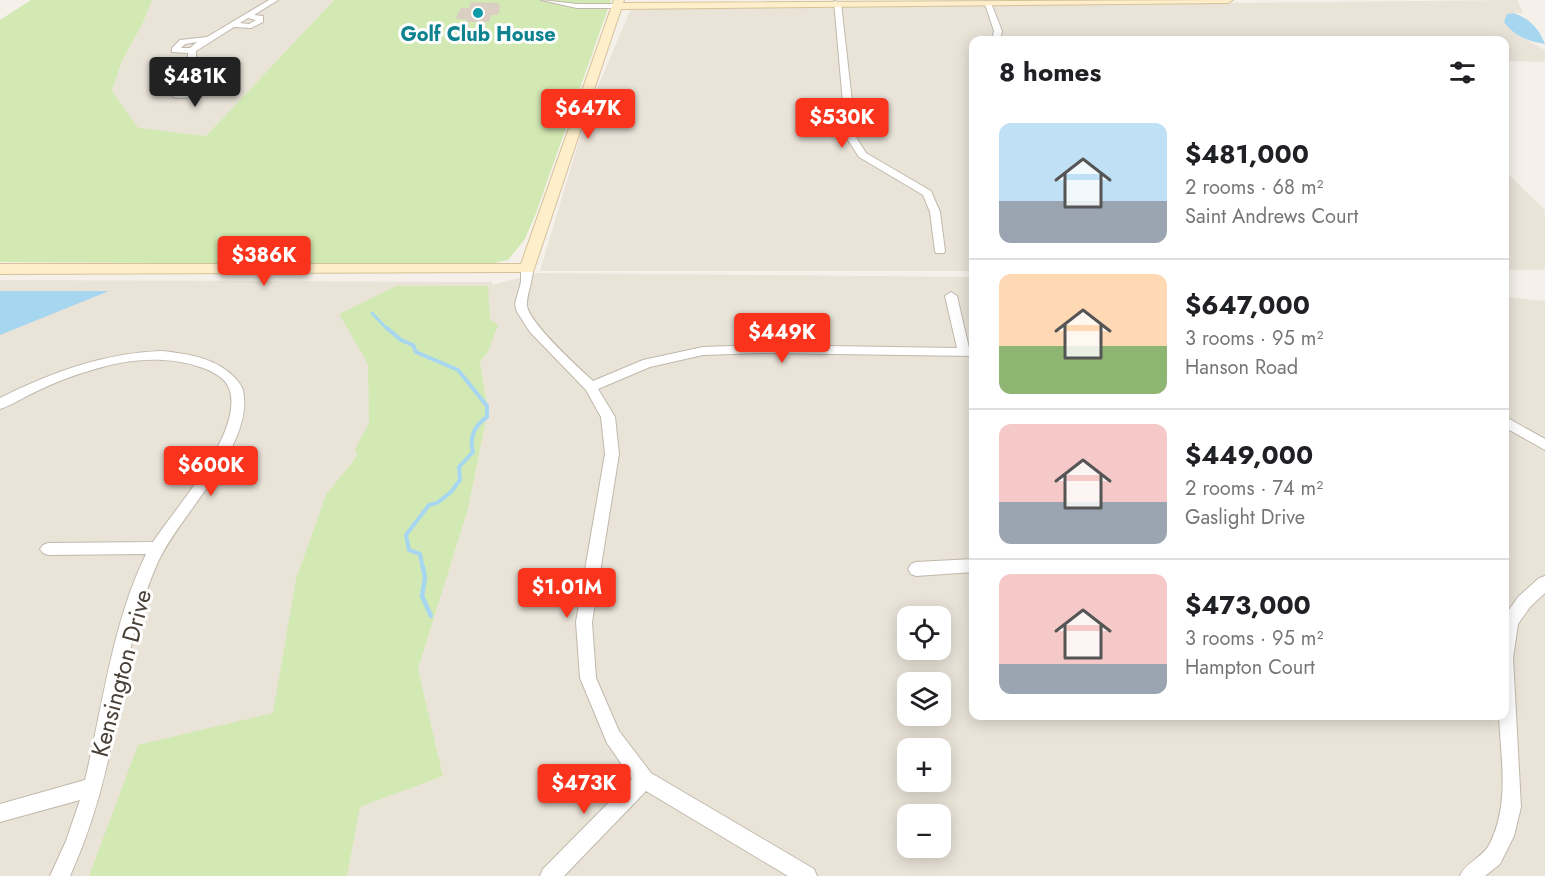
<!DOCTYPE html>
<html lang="en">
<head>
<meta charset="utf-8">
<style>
	:root { --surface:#fff; --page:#f2f2f2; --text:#202124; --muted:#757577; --line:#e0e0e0; --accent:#fa331c }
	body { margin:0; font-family:Jost,sans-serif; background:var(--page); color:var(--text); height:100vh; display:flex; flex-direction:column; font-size:22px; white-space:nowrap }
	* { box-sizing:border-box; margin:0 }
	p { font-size:20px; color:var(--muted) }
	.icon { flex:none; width:33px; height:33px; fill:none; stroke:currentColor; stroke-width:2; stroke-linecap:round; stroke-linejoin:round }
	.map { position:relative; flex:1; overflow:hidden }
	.side { position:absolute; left:969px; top:36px; width:540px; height:684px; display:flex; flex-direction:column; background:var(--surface); border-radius:12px; box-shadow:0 3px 15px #0003 }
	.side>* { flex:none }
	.fabs { position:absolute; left:897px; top:606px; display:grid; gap:12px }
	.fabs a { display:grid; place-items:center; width:54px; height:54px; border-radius:12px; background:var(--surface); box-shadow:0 3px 15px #0003; font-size:30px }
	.price { position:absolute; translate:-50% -51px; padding:0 14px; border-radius:6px; background:var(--accent); color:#fff; font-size:20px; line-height:39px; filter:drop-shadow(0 2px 3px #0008) }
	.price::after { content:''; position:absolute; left:50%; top:36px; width:18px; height:14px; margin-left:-9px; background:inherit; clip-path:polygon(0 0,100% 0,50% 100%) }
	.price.selected { background:#222; color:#fff }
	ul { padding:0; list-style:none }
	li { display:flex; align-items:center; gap:18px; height:150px; padding:0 30px }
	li+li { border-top:2px solid var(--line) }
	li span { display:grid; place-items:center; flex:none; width:168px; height:120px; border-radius:12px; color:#555 }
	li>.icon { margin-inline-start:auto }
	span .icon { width:72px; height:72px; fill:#fffc; stroke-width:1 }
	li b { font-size:26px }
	h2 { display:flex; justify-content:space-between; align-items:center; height:72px; padding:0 30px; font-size:26px }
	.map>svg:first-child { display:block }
	.residential { fill:#e9e3d8; fill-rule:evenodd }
	.green { fill:#d3e9b3 }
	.water { fill:#a7d6f1 }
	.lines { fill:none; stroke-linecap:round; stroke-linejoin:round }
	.stream-far2 { stroke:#a7d6f1; stroke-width:3 }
	.stream-far1 { stroke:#a7d6f1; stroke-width:4 }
	.stream { stroke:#a7d6f1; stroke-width:4.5 }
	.building { fill:#dacfc2 }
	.street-casing { stroke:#c1b8ac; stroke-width:2 }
	.secondary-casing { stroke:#d5c29a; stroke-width:2 }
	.street { fill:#fff; fill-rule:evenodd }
	.secondary { fill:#feefca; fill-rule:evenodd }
	.culture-dot { fill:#0f9aa8; stroke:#fff; stroke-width:2 }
	.labels { text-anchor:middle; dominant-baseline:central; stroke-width:6; stroke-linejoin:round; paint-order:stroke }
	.far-culture-label { font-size:20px; font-weight:bold; fill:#0d838f; stroke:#fff }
	.street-label { font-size:24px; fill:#494138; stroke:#fff }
</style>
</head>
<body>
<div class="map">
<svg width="1545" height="876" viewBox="0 0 1545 876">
	<rect width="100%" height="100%" fill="#f5f1ea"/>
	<g class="residential">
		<path d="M152 0H334L206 136 138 129 112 91 122 61 143 23Z"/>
		<path d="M1517 0 1523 13 1507 14 1517 35 1545 50V62L1505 61 1504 40H974L973 271H540L588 110 630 11 635 9Z"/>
		<path d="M1505 171 1545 210V270H1505Z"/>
		<path d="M538 273 973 277 974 716H1504L1505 297 1545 301V876H347L359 807 443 776 418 669 468 509 488 410 480 362 488 352V295L297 876H0V280L492 282V285ZM908 616H940V650H908ZM908 682H940V716H908ZM908 748H940V782H908ZM908 814H940V848H908Z"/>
	</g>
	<g class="green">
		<path d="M31 0H152L143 23 122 61 112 91 138 128 206 136 334 0H611L536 213 525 239 508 260 484 265 0 262V20Z"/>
		<path d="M396 286H488L490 319 498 325 488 352 480 362 488 410 468 509 418 669 443 776 360 807 347 876H89L138 745 273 713 296 579 326 495 357 456 355 449 369 423 368 364 339 314Z"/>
	</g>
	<g class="water">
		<path d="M1513 13C1530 18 1539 29 1545 44 1529 42 1514 36 1504 22L1507 14Z"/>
		<path d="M0 291H109L0 335Z"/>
	</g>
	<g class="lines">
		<path class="stream-far2" d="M372 313 388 330"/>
		<path class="stream-far1" d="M387 328 401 340 413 345 416 352 458 370 487 406V417C474 426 469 437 473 452L459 467 460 480 451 492 437 503 429 505 406 535 409 550 420 554 423 569"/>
		<path class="stream" d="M423 567 425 578 422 596 431 616"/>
	</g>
	<path class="building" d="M471 2 499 3 500 11 497 15H491L489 22H466L467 19H455L461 8H469Z"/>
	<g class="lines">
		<g class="street-casing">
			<g id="street">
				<path d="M269 0H278L254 15 263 16V22L251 28 234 27 196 51V76L210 77 213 82C203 95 190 100 173 97L172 90 188 77V53L172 52V48L180 40 207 37ZM248 18 256 20 249 24 240 23ZM197 42 190 48H181L185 44ZM194 81 205 82 192 92 180 93Z"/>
				<path d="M541 0 577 4H617L621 6 617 8H577Z"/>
				<path d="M834 1 841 3 856 137 866 153 931 191 940 212 945 251 944 253H936L935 251 930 212 923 195 859 157 846 137Z"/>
				<path d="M984 1 991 3 1002 31 1000 40H992L994 31Z"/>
				<path d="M527 266 533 269C533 281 526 296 527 306 530 324 578 367 593 381L643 360 703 347 761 345 957 348 945 296 951 292 957 296 969 348H974V356L761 353 703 355 650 367 598 389 615 417 619 454 592 622 596 678 619 731 651 773 814 869 817 876H788L646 791 564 876H540L543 869 632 779 607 743 580 678 576 622 605 454 601 417 586 390 530 332 517 312 515 304 521 282V269Z"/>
				<path d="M162 351C189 354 217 358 236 379 239 383 242 386 243 390 255 446 180 513 158 562 132 619 124 685 111 746 102 791 89 834 70 876H50L66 841 80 800 0 822V804L85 780C103 705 112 624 146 554L48 555 43 553 40 549 43 545 48 543 153 542C176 507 242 434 230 391 227 378 212 371 200 367 165 355 127 359 92 370 70 376 49 385 29 395 19 400 10 406 0 409V398C52 372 104 353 162 351Z"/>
				<path d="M1504 416 1545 439V450L1504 427Z"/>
				<path d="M974 559V572L916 576 911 574 908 569 911 564 916 562Z"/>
				<path d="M1545 576V593L1530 607 1518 624 1513 658 1521 807 1514 836 1500 864 1485 876H1460C1466 862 1482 858 1489 845 1510 806 1501 759 1499 716H1504V617L1518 597 1539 578Z"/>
			</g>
		</g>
		<g class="secondary-casing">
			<path id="secondary" d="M614 0H624L623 3 1233 0 1228 3 621 9 533 272 0 274V264H521Z"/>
		</g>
		<use href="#street" class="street"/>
		<use href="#secondary" class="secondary"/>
	</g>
	<circle class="culture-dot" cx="478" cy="13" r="6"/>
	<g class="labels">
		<g class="far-culture-label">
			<text x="478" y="34">Golf Club House</text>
		</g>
		<g class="street-label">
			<text transform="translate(121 673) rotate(-75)">Kensington Drive</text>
		</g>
	</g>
</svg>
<div class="fabs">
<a><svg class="icon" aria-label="locate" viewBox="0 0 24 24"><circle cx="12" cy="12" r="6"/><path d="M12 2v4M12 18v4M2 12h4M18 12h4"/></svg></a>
<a><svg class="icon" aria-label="layers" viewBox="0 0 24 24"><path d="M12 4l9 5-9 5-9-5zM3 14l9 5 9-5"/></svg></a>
<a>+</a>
<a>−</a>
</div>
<b class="price selected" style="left:195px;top:108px">$481K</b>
<b class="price" style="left:588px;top:140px">$647K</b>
<b class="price" style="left:842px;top:149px">$530K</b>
<b class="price" style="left:264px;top:287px">$386K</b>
<b class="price" style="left:782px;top:364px">$449K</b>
<b class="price" style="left:211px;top:497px">$600K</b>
<b class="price" style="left:567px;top:619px">$1.01M</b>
<b class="price" style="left:584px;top:815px">$473K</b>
<section class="side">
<h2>8 homes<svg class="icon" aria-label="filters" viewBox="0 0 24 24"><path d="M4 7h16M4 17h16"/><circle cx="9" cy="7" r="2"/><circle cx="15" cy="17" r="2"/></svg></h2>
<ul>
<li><span style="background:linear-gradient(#bfe0f5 65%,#9aa5b1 0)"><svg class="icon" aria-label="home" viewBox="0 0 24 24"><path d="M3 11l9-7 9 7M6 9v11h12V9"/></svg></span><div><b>$481,000</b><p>2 rooms · 68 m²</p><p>Saint Andrews Court</p></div></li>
<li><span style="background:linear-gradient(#ffd9b3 60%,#8fb573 0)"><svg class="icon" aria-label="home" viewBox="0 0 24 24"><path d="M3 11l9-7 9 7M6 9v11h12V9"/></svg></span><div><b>$647,000</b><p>3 rooms · 95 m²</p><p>Hanson Road</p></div></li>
<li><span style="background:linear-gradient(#f6c9c9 65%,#9aa5b1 0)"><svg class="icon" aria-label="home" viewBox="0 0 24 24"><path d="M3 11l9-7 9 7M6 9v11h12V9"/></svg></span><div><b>$449,000</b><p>2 rooms · 74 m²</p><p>Gaslight Drive</p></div></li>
<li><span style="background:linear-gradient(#f6c9c9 75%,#9aa5b1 0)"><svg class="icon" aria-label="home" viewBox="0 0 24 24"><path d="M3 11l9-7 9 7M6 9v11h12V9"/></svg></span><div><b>$473,000</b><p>3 rooms · 95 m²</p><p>Hampton Court</p></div></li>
</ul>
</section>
</div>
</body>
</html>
